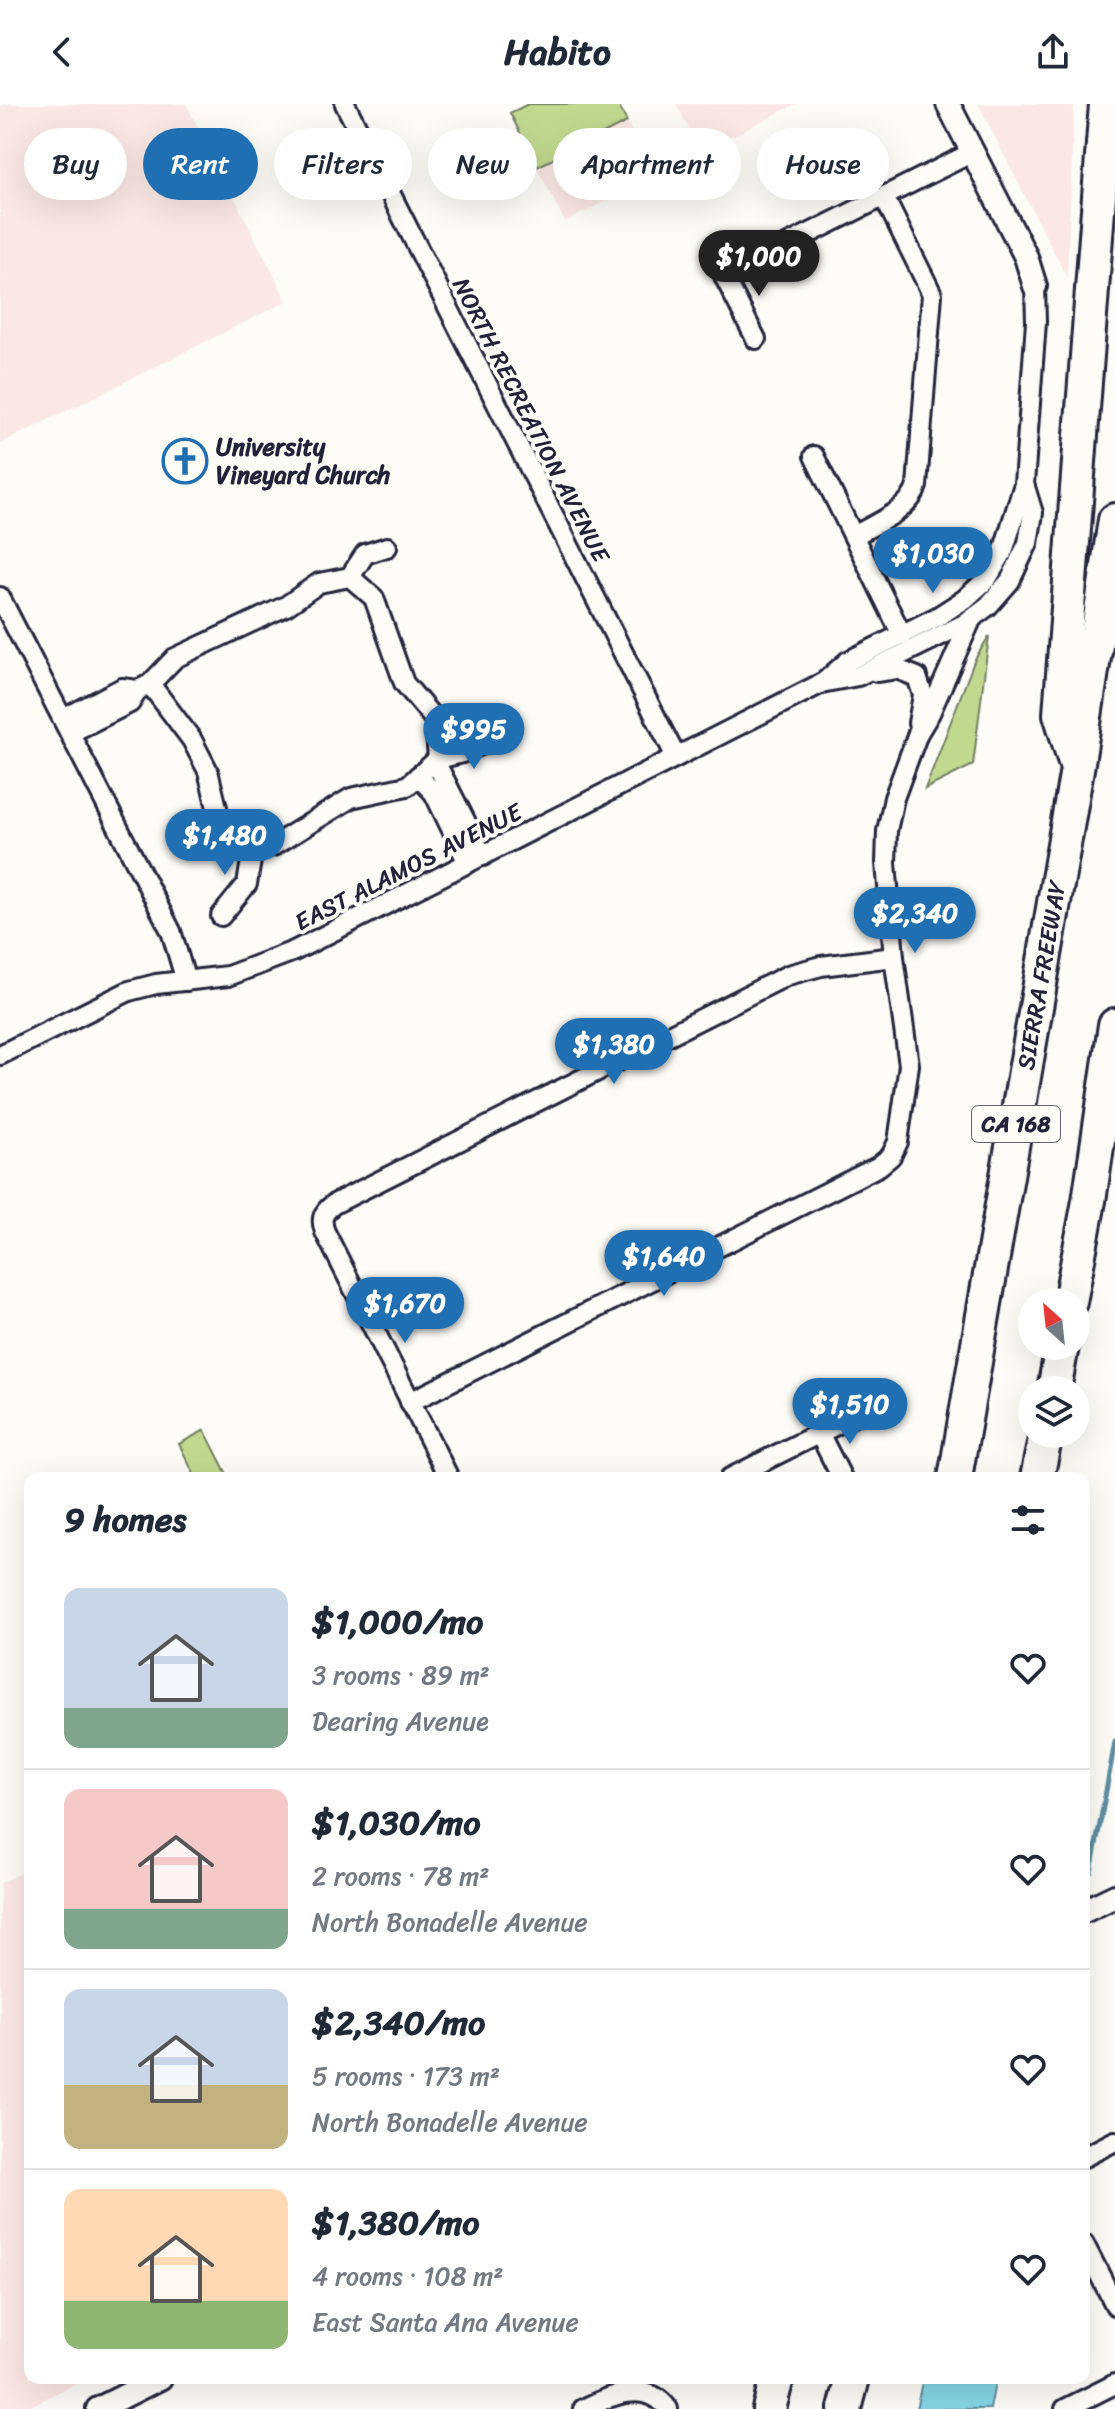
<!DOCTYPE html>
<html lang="en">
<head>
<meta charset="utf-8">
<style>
	:root { --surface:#fff; --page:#f2f2f3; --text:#1f2937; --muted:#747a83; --line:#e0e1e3; --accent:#1f6fb2 }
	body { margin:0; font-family:Sriracha,sans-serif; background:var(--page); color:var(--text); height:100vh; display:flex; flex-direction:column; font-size:30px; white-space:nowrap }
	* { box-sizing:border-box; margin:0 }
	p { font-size:26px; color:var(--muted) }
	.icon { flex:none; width:44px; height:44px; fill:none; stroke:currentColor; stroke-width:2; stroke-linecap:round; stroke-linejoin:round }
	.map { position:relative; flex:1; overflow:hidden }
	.drawer { position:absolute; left:24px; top:1368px; width:1066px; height:912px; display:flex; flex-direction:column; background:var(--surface); border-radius:16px; box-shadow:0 8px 32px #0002 }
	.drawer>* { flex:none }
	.top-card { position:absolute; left:24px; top:24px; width:1068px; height:72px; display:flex; gap:16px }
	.needle { width:52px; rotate:333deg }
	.buttons { position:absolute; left:1018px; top:1184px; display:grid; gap:16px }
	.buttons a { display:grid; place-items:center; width:72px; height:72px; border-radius:50%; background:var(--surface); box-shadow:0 8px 32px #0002; font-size:40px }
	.price { position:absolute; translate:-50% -68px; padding:0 18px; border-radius:28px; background:var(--accent); color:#fff; font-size:26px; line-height:52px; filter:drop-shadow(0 2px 4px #0008) }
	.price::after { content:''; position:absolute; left:50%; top:48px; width:24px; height:18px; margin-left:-12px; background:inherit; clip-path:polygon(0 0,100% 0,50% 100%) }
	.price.active { background:#222; color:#fff }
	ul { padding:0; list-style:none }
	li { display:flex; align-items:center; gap:24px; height:200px; padding:0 40px }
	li+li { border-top:2px solid var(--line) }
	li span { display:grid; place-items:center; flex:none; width:224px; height:160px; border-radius:16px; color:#555 }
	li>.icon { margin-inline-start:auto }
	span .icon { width:96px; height:96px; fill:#fffc; stroke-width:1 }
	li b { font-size:34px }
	h2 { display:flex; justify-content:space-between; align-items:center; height:96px; padding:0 40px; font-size:34px }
	.pill { padding:0 28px; border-radius:36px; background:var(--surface); box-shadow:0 8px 32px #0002; font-size:28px; line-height:72px }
	.pill.active { background:var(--accent); color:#fff }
	header { display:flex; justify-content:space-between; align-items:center; height:104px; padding:0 40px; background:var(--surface); font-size:36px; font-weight:700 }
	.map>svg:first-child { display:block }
	.built { fill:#fbe8e4 }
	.green { fill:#c1d98f; stroke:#727e65; stroke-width:2 }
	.water { fill:#86d5e4; stroke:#5e8da0; stroke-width:2 }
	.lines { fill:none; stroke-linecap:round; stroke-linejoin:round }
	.stream { stroke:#5e8da0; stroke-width:5 }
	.minor-casing { stroke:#22223b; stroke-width:24 }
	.tertiary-casing { stroke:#22223b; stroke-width:28 }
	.motorway-casing { stroke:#22223b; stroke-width:38 }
	.minor { stroke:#fdfcf7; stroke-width:18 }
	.tertiary { stroke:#fdfcf7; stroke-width:22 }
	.motorway { stroke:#fdfcf7; stroke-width:32 }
	.labels { text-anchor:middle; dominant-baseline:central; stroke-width:8; stroke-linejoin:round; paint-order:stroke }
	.shield { fill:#fdfcf7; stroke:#646373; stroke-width:2 }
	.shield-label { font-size:22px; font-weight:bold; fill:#22223b }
	.street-label { font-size:24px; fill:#22223b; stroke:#fdfcf7 }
	.poi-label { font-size:24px; font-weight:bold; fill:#22223b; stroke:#fdfcf7; text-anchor:start }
</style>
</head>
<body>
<header><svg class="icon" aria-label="back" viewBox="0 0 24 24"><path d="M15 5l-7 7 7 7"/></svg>Habito<svg class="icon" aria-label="share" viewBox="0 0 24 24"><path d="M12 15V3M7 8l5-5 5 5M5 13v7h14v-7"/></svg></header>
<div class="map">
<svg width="1115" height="2305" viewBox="0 0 1115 2305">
	<rect width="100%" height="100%" fill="#fdfcf7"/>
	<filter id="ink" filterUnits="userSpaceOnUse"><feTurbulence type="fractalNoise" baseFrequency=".0125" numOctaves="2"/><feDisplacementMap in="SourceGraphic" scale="16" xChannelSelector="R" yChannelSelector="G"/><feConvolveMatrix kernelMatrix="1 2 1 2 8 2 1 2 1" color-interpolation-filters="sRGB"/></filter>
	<g filter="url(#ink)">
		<g class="built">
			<path d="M4 0H186L287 197 0 340V2Z"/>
			<path d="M676 0H796L701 48Z"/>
			<path d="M978 0H1074L1067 174Z"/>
			<path d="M627 18 654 72 565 118 537 63Z"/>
			<path d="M30 1764V2274H87L25 2305H0V1779Z"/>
		</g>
		<g class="green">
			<path d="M528 0H618L627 18 537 63 510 9Z"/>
			<path d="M989 532 973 661 925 685 975 555Z"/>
			<path d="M205 1326V1327L229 1374H196L179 1340Z"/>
		</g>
		<path class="water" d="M923 2274H996L990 2305H916Z"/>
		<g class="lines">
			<path class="stream" d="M1091 1768 1115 1638"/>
			<g class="minor-casing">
				<g id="minor">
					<path d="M345 0 676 653"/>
					<path d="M756 235 724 172 973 48"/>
					<path d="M814 352 902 531"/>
					<path d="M854 432C874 420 911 406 917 382L932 190 884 93"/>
					<path d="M350 473 365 450 387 443"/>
					<path d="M0 493 171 827 186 877"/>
					<path d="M876 568 897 565 917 573 923 591 918 619"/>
					<path d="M826 578 858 572 964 520 988 502 1010 477 1028 439 1033 409 1024 380"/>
					<path d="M138 586 150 580 175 554 286 502 319 479 350 473 374 494 404 579 435 616 438 655 407 682 351 694 273 742 235 747 222 724 208 667 192 636 150 580"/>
					<path d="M63 615 122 584 138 586 130 599 70 629"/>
					<path d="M438 655 462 649 495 635"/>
					<path d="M435 657 483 752"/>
					<path d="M418 672 434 689 468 759"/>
					<path d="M221 812 247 780 253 745"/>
					<path d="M0 951 129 887 156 880 228 872 294 847 824 578 848 557 937 513 965 495 987 475 1003 448 1024 380 1036 218 1035 182"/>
					<path d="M410 1298 879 1062 891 1052 898 1038 909 961 894 853 886 759 887 727 894 694 918 629 930 609 971 516"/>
					<path d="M819 1329 842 1374"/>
					<path d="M449 1374 325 1128C320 1115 323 1108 334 1100L788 871 821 862 894 853"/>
					<path d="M730 1374 878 1300"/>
					<path d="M1084 2053 1115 2037"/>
					<path d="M1084 2140 1115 2201"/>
					<path d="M583 2305C609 2292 647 2275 668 2305"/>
					<path d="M1065 2305 1115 2280"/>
				</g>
			</g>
			<g class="tertiary-casing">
				<g id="tertiary">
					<path d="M948 0 1026 153 1035 182"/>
					<path d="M1084 1807 1115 1792"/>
					<path d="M98 2305 160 2274"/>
				</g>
			</g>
			<g class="motorway-casing">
				<g id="motorway">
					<path d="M1075 658 1060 610 1106 0"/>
					<path d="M1070 1198 1089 1097 1115 921"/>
					<path d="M1054 1286 1062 1242"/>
					<path id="s1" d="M955 1374 1077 665 1115 416"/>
					<path d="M1037 1374 1046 1330"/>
					<path d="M769 2305 777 2274"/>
					<path d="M845 2305 853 2274"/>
				</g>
			</g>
			<use href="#minor" class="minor"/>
			<use href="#tertiary" class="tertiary"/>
			<use href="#motorway" class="motorway"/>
		</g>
	</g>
	<defs>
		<g id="church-ring" transform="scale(2.3)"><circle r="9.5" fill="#fdfcf7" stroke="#1f6fb2" stroke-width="1.5"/><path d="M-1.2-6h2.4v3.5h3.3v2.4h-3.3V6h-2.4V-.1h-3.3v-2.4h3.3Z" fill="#1f6fb2"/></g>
	</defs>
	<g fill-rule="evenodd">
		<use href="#church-ring" x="185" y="357"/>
	</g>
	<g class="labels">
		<rect class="shield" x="972" y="1002" width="88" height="36" rx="6"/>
		<g class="shield-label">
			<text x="1016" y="1020">CA 168</text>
		</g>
		<g class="street-label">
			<text transform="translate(531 316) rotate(63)">NORTH RECREATION AVENUE</text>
			<text transform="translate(408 763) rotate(-27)">EAST ALAMOS AVENUE</text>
			<text stroke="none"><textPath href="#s1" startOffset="510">SIERRA FREEWAY</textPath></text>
		</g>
		<g class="poi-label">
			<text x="216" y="343">University<tspan x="216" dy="28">Vineyard Church</tspan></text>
		</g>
	</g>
</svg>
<div class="buttons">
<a><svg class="needle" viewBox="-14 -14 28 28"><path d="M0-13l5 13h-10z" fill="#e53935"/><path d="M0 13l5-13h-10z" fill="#747a83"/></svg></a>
<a><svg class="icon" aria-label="layers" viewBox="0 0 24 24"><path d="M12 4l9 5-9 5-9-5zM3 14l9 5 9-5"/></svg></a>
</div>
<b class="price active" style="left:759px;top:194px">$1,000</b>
<b class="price" style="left:933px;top:491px">$1,030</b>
<b class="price" style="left:474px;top:667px">$995</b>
<b class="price" style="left:225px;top:773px">$1,480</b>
<b class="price" style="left:915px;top:851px">$2,340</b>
<b class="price" style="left:614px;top:982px">$1,380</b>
<b class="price" style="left:664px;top:1194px">$1,640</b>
<b class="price" style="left:405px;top:1241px">$1,670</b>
<b class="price" style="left:850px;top:1342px">$1,510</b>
<div class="top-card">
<a class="pill">Buy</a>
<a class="pill active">Rent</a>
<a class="pill">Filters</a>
<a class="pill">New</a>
<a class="pill">Apartment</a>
<a class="pill">House</a>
</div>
<section class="drawer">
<h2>9 homes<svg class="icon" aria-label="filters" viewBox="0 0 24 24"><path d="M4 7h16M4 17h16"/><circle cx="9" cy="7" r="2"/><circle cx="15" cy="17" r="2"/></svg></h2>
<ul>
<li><span style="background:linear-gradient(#c9d6e8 75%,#7fa58c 0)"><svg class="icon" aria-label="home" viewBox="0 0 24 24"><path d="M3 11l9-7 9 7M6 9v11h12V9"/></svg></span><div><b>$1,000/mo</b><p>3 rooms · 89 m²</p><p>Dearing Avenue</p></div><svg class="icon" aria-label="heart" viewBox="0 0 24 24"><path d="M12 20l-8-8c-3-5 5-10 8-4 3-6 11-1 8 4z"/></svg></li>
<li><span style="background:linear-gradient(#f6c9c9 75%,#7fa58c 0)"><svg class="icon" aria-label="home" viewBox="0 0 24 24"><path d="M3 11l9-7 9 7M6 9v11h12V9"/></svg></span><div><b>$1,030/mo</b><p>2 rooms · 78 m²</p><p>North Bonadelle Avenue</p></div><svg class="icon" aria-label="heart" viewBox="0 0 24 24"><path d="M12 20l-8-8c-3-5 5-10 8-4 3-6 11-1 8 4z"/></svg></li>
<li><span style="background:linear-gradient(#c9d6e8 60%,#c2b280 0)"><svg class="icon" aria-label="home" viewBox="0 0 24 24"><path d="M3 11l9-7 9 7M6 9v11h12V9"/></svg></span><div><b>$2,340/mo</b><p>5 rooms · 173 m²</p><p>North Bonadelle Avenue</p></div><svg class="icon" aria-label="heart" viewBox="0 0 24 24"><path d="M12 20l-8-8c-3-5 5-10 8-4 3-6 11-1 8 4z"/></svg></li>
<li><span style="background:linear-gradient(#ffd9b3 70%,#8fb573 0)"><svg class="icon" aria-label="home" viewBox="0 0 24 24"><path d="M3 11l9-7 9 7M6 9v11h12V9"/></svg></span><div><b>$1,380/mo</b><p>4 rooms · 108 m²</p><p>East Santa Ana Avenue</p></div><svg class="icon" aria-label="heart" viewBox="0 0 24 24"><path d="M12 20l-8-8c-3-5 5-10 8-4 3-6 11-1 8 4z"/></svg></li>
</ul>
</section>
</div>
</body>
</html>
